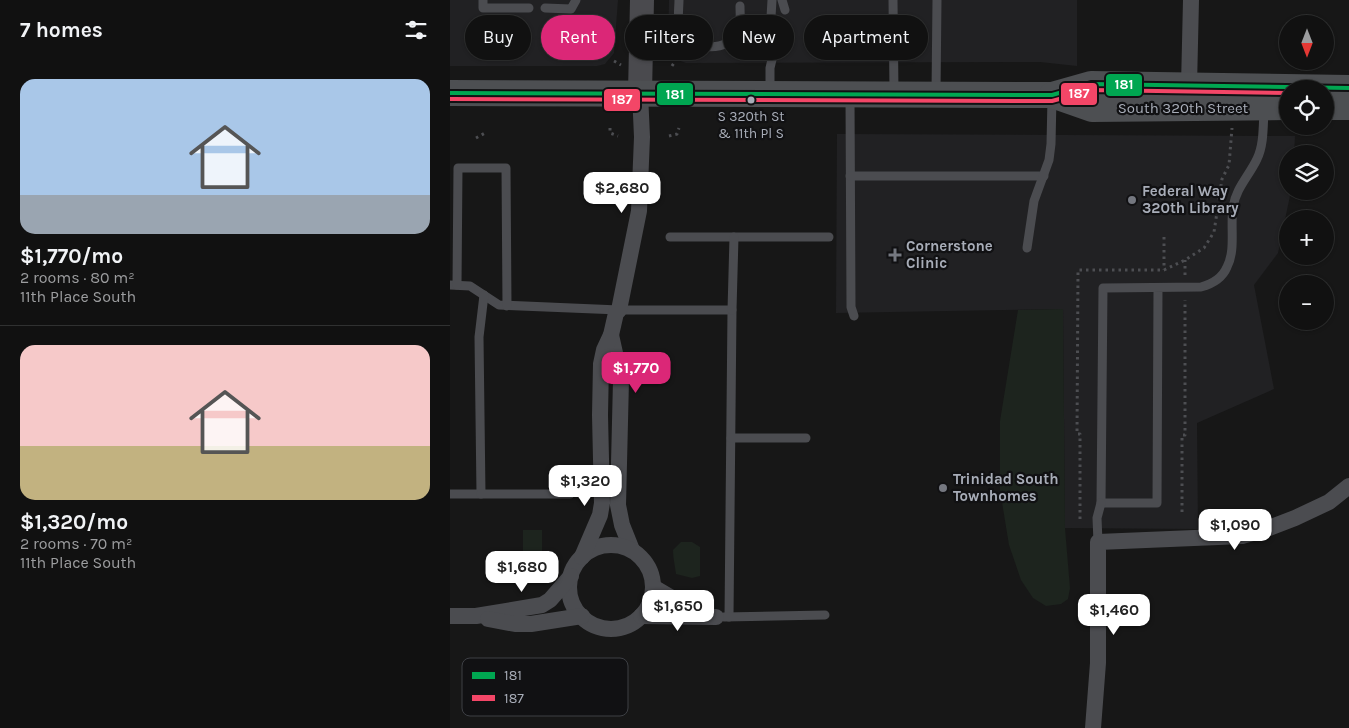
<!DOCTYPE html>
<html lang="en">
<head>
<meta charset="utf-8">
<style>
	:root { --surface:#111; --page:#1a1a1a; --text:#f1f3f6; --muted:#9c9d9f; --line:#303131; --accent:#db2777 }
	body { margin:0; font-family:Karla,sans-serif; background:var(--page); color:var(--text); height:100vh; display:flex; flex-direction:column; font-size:19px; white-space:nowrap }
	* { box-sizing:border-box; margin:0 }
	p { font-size:16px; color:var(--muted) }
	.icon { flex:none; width:28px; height:28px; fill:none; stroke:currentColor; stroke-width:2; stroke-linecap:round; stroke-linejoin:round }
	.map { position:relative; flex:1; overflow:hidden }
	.panel { display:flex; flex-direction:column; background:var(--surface); width:450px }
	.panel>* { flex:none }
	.guide { position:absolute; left:15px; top:15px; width:475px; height:45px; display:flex; gap:10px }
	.needle { width:32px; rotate:180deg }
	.controls { position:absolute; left:829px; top:15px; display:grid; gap:10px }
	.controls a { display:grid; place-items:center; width:55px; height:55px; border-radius:50%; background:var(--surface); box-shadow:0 1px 4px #0004,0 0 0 1px var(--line); font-size:25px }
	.price { position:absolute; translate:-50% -42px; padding:0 11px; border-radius:10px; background:#fff; color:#222; font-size:16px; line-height:32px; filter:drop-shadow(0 1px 2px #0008) }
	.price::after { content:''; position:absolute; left:50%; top:30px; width:15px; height:11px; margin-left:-8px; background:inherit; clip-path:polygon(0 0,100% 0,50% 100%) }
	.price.on { background:var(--accent); color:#fff }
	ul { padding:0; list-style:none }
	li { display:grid; align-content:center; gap:10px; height:265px; padding:0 20px }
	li+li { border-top:1px solid var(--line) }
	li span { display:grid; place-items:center; height:155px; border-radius:15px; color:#555 }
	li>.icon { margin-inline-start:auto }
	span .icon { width:90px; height:90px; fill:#fffc; stroke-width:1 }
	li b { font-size:21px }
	h2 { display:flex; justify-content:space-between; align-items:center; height:60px; padding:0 20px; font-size:21px }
	.tag { padding:0 18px; border-radius:22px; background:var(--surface); box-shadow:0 1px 4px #0004,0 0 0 1px var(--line); font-size:18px; line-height:45px }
	.tag.on { background:var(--accent); color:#fff }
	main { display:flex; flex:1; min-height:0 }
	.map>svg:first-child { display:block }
	.built { fill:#212123 }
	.green { fill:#1d241e }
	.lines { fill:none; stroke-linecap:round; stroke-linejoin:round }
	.path { stroke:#4d4e52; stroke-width:3; stroke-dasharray:2.5 4; stroke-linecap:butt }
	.lane { stroke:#4b4c50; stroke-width:9 }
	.street { stroke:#4b4c50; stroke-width:16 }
	.secondary { stroke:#4a4a4e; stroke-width:24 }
	.primary { stroke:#4d4f52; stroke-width:26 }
	.bus-1-casing { stroke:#111113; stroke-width:8 }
	.bus-2-casing { stroke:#111113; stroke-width:8 }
	.bus-1 { stroke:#00a651; stroke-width:4 }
	.bus-2 { stroke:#f34667; stroke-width:4 }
	.bus-dot { fill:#a8adb8; stroke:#111113; stroke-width:2 }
	.poi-dot { fill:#757880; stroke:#111113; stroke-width:2 }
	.labels { text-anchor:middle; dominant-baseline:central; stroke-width:4.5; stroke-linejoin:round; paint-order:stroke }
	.bus-label { font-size:14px; fill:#a8adb8; stroke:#111113 }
	.street-label { font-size:15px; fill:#a8adb8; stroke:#111113 }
	.poi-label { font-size:15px; font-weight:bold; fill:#a8adb8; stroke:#111113; text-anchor:start }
	.key { fill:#111113; stroke:#3e4045; stroke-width:1 }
	.key-label { font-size:14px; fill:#a8adb8 }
	.line-badge { stroke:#111113; stroke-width:2 }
	.badge-label { font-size:14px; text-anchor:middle; font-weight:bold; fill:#fff }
</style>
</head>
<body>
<main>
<section class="panel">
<h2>7 homes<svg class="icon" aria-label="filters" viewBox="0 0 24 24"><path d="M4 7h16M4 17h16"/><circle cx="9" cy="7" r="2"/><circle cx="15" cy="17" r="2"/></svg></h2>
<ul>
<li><span style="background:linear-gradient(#a9c7e8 75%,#9aa5b1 0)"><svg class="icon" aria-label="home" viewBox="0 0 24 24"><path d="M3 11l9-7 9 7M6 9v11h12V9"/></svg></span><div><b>$1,770/mo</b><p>2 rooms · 80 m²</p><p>11th Place South</p></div></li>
<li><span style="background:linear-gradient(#f6c9c9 65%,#c2b280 0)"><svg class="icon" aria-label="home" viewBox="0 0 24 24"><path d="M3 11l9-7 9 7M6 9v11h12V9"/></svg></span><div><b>$1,320/mo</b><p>2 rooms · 70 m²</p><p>11th Place South</p></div></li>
</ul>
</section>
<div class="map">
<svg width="899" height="728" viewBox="0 0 899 728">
	<rect width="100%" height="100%" fill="#171717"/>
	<g class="built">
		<path d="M0 0H168L164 53 155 64 147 66H0Z"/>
		<path d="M219 0H627V66L590 62 236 63 228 60 221 55 218 48Z"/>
		<path d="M387 134 845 136 844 154H838V191H841L828 253 804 285 824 389 747 423 748 529 615 528 613 309 386 313Z"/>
	</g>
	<g class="green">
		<path d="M613 309 615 528 620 588 618 599 611 604 596 606 583 598 571 580 559 545 550 490V421L568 310Z"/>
		<rect x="73" y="530" width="19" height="34"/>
		<path d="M231 542H242L250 547V576L242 578 226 574C225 566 223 558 223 550Z"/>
	</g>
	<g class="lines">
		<g class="path">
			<path d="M164 61 171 65"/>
			<path d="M222 66 224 63"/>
			<path d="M160 128V133L168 136"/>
			<path d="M219 136 227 134 229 128"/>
			<path d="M26 138 35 133"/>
			<path d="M714 237V270"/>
			<path d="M735 275V260"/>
			<path d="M732 512V435H735V300"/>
			<path d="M630 519V434H627L628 270H714L735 260 754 248 764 232 772 179 779 165 782 128"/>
		</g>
		<g class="lane">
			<path d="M33 0V8H79"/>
			<path d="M229 0C229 9 227 19 230 27 238 51 279 55 289 29 291 23 290 13 290 6"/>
			<path d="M332 0 335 10"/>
			<path d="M443 0 444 91"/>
			<path d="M95 8 121 9 126 0"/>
			<path d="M324 51 333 39 335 31"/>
			<path d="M320 91V68L324 51 320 34 322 0"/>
			<path d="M486 92 487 0"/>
			<path d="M400 97 401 307 404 316"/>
			<path d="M400 176H594"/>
			<path d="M220 237H379"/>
			<path d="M577 248 584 201 599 160 601 144 602 98"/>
			<path d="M0 285 20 286 49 305 169 310H282L279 617"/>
			<path d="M7 285 8 168H56L57 306"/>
			<path d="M708 288 707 503H651L653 288 751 287C762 284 772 279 777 267 786 250 780 226 783 207 786 188 799 176 807 159 814 145 813 126 814 110"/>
			<path d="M282 310 284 237"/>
			<path d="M281 438H356"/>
			<path d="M0 494H31L29 337 34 295"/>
			<path d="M31 494H120"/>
			<path d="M648 542 647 518 651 503"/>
			<path d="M274 617 375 615"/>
		</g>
		<g class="street">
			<path d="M739 86 741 0"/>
			<path d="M161 335 171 380 168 505 172 525 182 550"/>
			<circle cx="161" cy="587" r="42"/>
			<path d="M132 557 150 515 152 503 150 415 151 364 154 350 161 335 166 313 169 310 189 211 192 137 190 93"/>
			<path d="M203 587 232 604 257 614"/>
			<path d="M0 616H26L92 605 100 600 121 576"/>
			<path d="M191 616 266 617"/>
			<path d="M38 619 65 624H81L132 616"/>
			<path d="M643 728 648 663V542L792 536 819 528 845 518 879 502 899 486"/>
		</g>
		<path class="secondary" d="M190 93 192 0"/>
		<g class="primary">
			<path d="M0 93 602 95 641 84 899 88"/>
			<path d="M602 95 642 109 838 107"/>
			<path d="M875 107H899"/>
		</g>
		<g class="bus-1-casing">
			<path id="bus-1" d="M0 93 602 95 641 84 899 88"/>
		</g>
		<g class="bus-2-casing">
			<path id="bus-2" d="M0 99 602 101 642 90 838 93"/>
		</g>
		<use href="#bus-1" class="bus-1"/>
		<use href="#bus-2" class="bus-2"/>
	</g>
	<circle class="bus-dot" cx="301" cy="100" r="4.5"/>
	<g class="poi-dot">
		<circle cx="682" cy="200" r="5"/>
		<path d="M442.5 247.5h5v5h5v5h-5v5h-5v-5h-5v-5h5z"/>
		<circle cx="493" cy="488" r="5"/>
	</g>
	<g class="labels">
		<g class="bus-label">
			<text x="301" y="116">S 320th St<tspan x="301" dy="17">&amp; 11th Pl S</tspan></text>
		</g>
		<g class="street-label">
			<text x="733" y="108">South 320th Street</text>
		</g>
		<g class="poi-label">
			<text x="692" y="191">Federal Way<tspan x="692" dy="17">320th Library</tspan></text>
			<text x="456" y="246">Cornerstone<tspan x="456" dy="17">Clinic</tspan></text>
			<text x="503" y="479">Trinidad South<tspan x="503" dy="17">Townhomes</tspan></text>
		</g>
	</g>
	<rect x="12" y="658" width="166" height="58" rx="8" class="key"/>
	<rect x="22" y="672" width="23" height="7" fill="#00a651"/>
	<rect x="22" y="695" width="23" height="6" fill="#f34667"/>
	<g class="key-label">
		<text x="54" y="680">181</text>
		<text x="54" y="703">187</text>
	</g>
	<g class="line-badge">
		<rect x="655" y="73" width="38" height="24" rx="5" fill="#00a651"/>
		<rect x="610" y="82" width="38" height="24" rx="5" fill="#f34667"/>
		<rect x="206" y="82" width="38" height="24" rx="5" fill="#00a651"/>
		<rect x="153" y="88" width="38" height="24" rx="5" fill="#f34667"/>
	</g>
	<g class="badge-label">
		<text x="674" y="89">181</text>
		<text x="629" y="98">187</text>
		<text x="225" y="99">181</text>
		<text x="172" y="104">187</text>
	</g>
</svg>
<div class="controls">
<a><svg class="needle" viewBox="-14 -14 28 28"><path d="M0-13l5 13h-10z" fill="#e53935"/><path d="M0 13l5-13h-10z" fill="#9c9d9f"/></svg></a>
<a><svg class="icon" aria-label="locate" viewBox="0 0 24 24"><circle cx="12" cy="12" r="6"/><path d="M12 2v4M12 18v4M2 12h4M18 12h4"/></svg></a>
<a><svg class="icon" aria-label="layers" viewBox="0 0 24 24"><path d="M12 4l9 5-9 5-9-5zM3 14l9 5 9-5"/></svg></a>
<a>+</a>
<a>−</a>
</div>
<b class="price" style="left:172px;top:214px">$2,680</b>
<b class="price on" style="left:186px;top:394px">$1,770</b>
<b class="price" style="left:135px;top:507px">$1,320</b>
<b class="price" style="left:785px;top:551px">$1,090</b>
<b class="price" style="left:72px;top:593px">$1,680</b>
<b class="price" style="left:228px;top:632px">$1,650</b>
<b class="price" style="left:664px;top:636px">$1,460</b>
<div class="guide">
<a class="tag">Buy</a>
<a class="tag on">Rent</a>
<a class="tag">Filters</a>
<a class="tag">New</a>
<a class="tag">Apartment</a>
</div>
</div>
</main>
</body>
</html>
